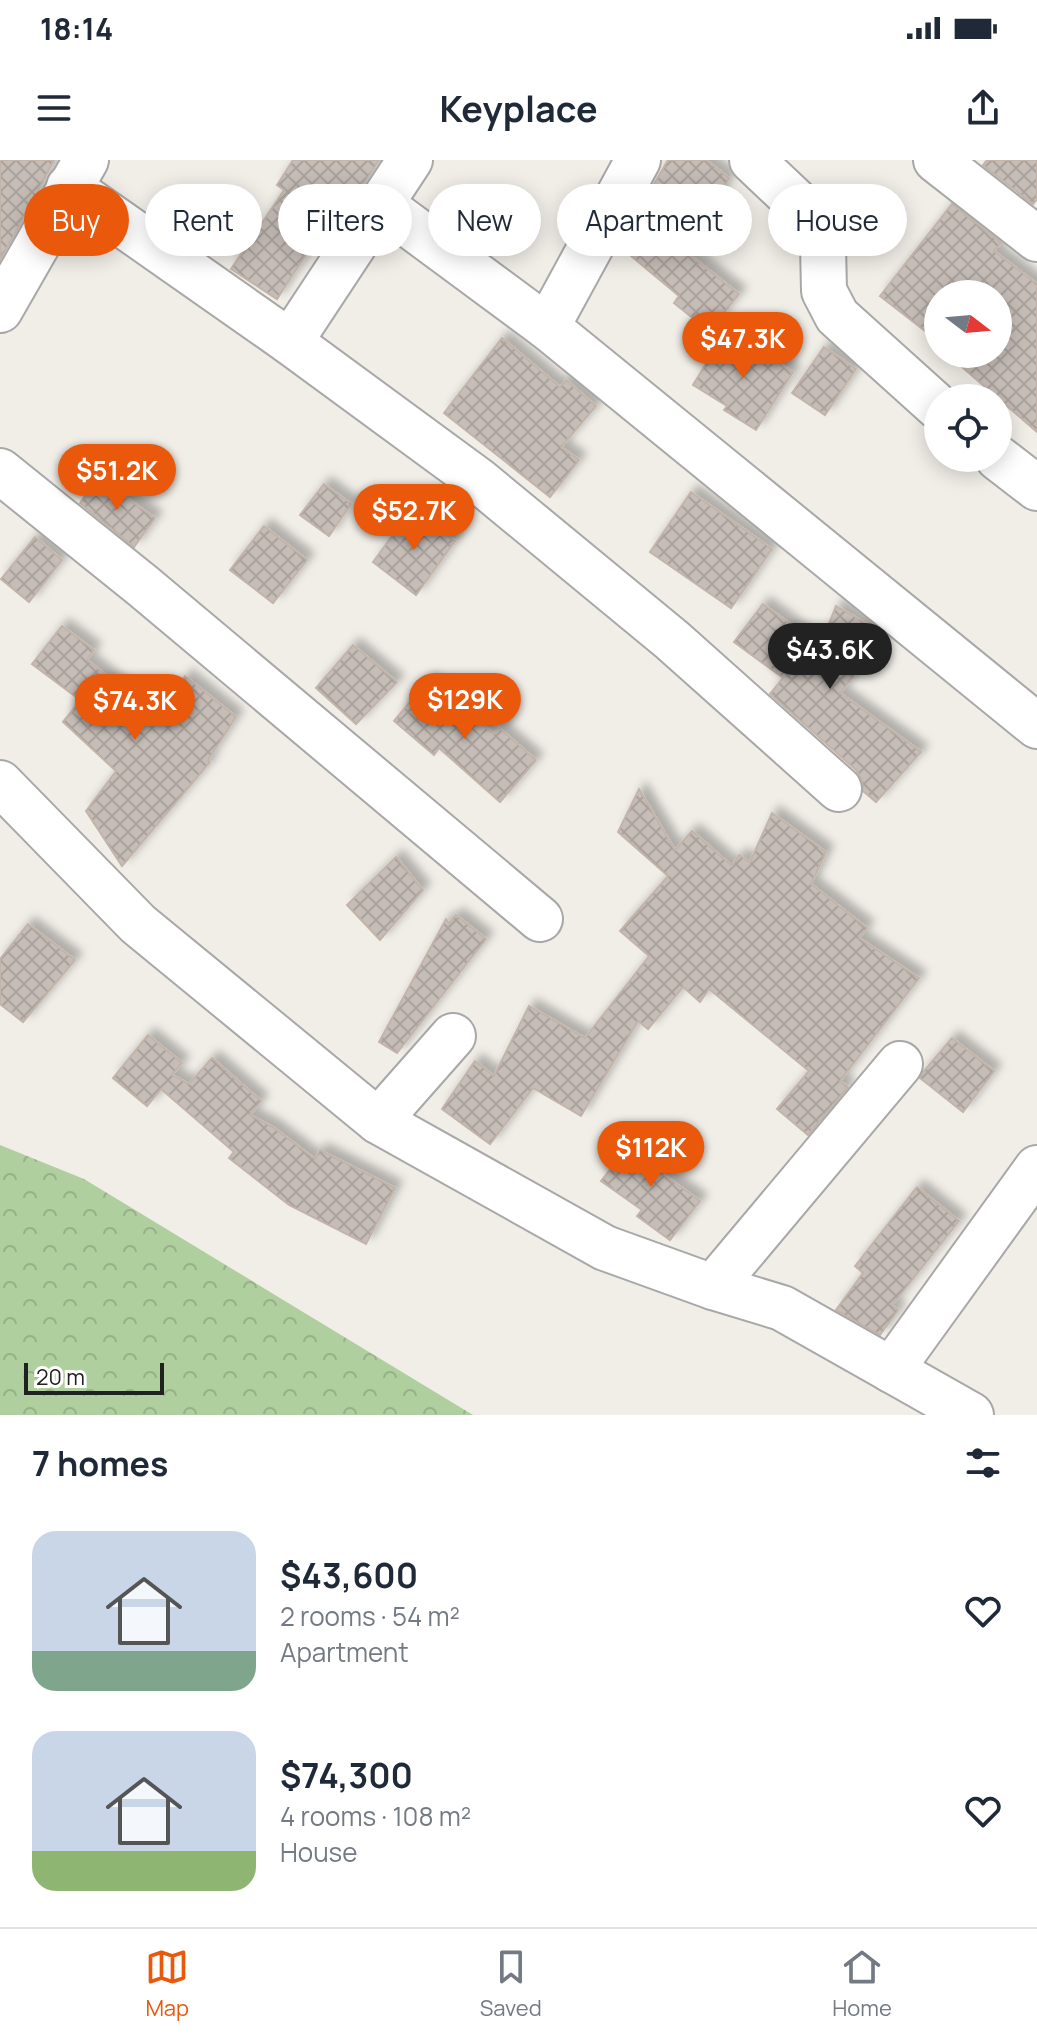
<!DOCTYPE html>
<html lang="en">
<head>
<meta charset="utf-8">
<style>
	:root { --surface:#fff; --page:#f6f6f7; --text:#1f2937; --muted:#747a83; --line:#e0e1e3; --accent:#ea580c }
	body { margin:0; font-family:Manrope,sans-serif; background:var(--page); color:var(--text); height:100vh; display:flex; flex-direction:column; font-size:30px; white-space:nowrap }
	* { box-sizing:border-box; margin:0 }
	p { font-size:26px; color:var(--muted) }
	.icon { flex:none; width:44px; height:44px; fill:none; stroke:currentColor; stroke-width:2; stroke-linecap:round; stroke-linejoin:round }
	.map { position:relative; height:1255px; overflow:hidden }
	.sheet { display:flex; flex-direction:column; background:var(--surface); flex:1 }
	.sheet>* { flex:none }
	.banner { position:absolute; left:24px; top:24px; width:990px; height:72px; display:flex; gap:16px }
	.needle { width:52px; rotate:106deg }
	.buttons { position:absolute; left:924px; top:120px; display:grid; gap:16px }
	.buttons a { display:grid; place-items:center; width:88px; height:88px; border-radius:50%; background:var(--surface); box-shadow:0 4px 20px #0003; font-size:40px }
	.scale { position:absolute; left:24px; bottom:20px; width:140px; box-sizing:border-box; padding-left:8px; border:4px solid #212121; border-top:0; font-size:22px; line-height:28px; white-space:nowrap; color:#212121; -webkit-text-stroke:6px #fff; paint-order:stroke }
	.price { position:absolute; translate:-50% -68px; padding:0 18px; border-radius:28px; background:var(--accent); color:#fff; font-size:26px; line-height:52px; filter:drop-shadow(0 2px 4px #0008) }
	.price::after { content:''; position:absolute; left:50%; top:48px; width:24px; height:18px; margin-left:-12px; background:inherit; clip-path:polygon(0 0,100% 0,50% 100%) }
	.price.on { background:#222; color:#fff }
	ul { padding:0; list-style:none }
	li { display:flex; align-items:center; gap:24px; height:200px; padding:0 32px }
	li span { display:grid; place-items:center; flex:none; width:224px; height:160px; border-radius:24px; color:#555 }
	li>.icon { margin-inline-start:auto }
	span .icon { width:96px; height:96px; fill:#fffc; stroke-width:1 }
	li b { font-size:34px }
	h2 { display:flex; justify-content:space-between; align-items:center; height:96px; padding:0 32px; font-size:34px }
	.pill { padding:0 28px; border-radius:36px; background:var(--surface); box-shadow:0 4px 20px #0003; font-size:28px; line-height:72px }
	.pill.on { background:var(--accent); color:#fff }
	.status { display:flex; justify-content:space-between; align-items:center; height:56px; padding:0 40px; background:var(--surface); direction:ltr }
	.status svg { height:22px; fill:currentColor }
	header { display:flex; justify-content:space-between; align-items:center; height:104px; padding:0 32px; background:var(--surface); font-size:36px; font-weight:700 }
	.tabs { display:flex; justify-content:space-around; align-items:center; height:112px; border-top:2px solid var(--line); background:var(--surface); font-size:22px; color:var(--muted) }
	.tabs a { display:grid; justify-items:center; gap:4px }
	.tabs .on { color:var(--accent) }
	.map>svg:first-child { display:block }
	.forest { fill:url(#forest-crowns) }
	.building { fill:url(#building-cross-hatch); stroke:#c3b4aa; stroke-width:2; filter:url(#shadow) }
	.lines { fill:none; stroke-linecap:round; stroke-linejoin:round }
	.minor-casing { stroke:#a8a8a8; stroke-width:48 }
	.minor { stroke:#fff; stroke-width:44 }
</style>
</head>
<body>
<div class="status"><b>18:14</b><svg viewBox="0 0 49 12"><path d="M0 12V9h3v3zM5 12V6h3v6zM10 12V3h3v9zM15 12V0h3v12zM26 1h20v11H26zM47 4h2v5h-2z"/></svg></div>
<header><svg class="icon" aria-label="menu" viewBox="0 0 24 24"><path d="M4 6h16M4 12h16M4 18h16"/></svg>Keyplace<svg class="icon" aria-label="share" viewBox="0 0 24 24"><path d="M12 15V3M7 8l5-5 5 5M5 13v7h14v-7"/></svg></header>
<div class="map">
<svg width="1037" height="1255" viewBox="0 0 1037 1255">
	<defs>
		<pattern id="forest-crowns" width="20" height="18" patternUnits="userSpaceOnUse" patternTransform="scale(2)"><rect width="20" height="18" fill="#afcf9e"/><path d="M2 6a3 3 0 1 1 6 0M12 15a3 3 0 1 1 6 0" fill="none" stroke="#96b188"/></pattern>
		<pattern id="building-cross-hatch" width="8" height="8" patternUnits="userSpaceOnUse" patternTransform="scale(2)"><rect width="8" height="8" fill="#c6bdb7"/><path d="M0 0l8 8M0 8l8-8" fill="none" stroke="#aaa29d"/></pattern>
		<filter id="shadow"><feDropShadow dx="7" dy="-7" stdDeviation="4" flood-color="#0004"/></filter>
	</defs>
	<rect width="100%" height="100%" fill="#f1eee8"/>
	<path class="forest" d="M0 985 84 1019 473 1255H0Z"/>
	<g class="building">
		<path d="M0 0H54L28 50 0 100Z"/>
		<path d="M293 0H379L338 64 329 59 277 139 231 109 284 30 277 25Z"/>
		<path d="M668 0H706L729 18 686 92 739 134 709 171 674 143 679 136 630 95 660 58 641 46Z"/>
		<path d="M987 0H1037V39L1033 44 983 5Z"/>
		<path d="M952 44 1001 83 994 91 1037 124V272L947 194H998V134H938V181L880 136Z"/>
		<path d="M726 171 793 212 756 270 724 250 727 246 693 225Z"/>
		<path d="M502 178 560 227 566 220 596 246 561 287 579 300 550 337 444 253Z"/>
		<path d="M824 187 856 209 825 255 792 233Z"/>
		<path d="M98 318 155 358 134 387 80 343Z"/>
		<path d="M324 324 351 344 329 376 300 355Z"/>
		<path d="M691 332 772 389 731 448 650 392Z"/>
		<path d="M412 349 455 381 416 435 373 402Z"/>
		<path d="M264 366 307 400 273 443 230 410Z"/>
		<path d="M35 377 62 400 29 442 1 419Z"/>
		<path d="M763 444 820 486 836 446 886 475 840 533 921 592 876 642 863 631 862 620 856 610 770 534 783 518 734 482Z"/>
		<path d="M62 466 94 490 87 500 159 556 185 516 236 557 208 600 210 602 122 706 86 651 116 611 63 562 80 540 32 504Z"/>
		<path d="M353 485 397 522 356 564 316 528Z"/>
		<path d="M428 520 494 574 499 568 536 600 500 642 439 588 434 595 394 561Z"/>
		<path d="M639 629 675 690 692 671 732 706 739 695 750 702 772 653 826 692 811 724 867 768 859 778 919 818 840 921 848 927 808 975 777 949 809 911 709 829 700 842 683 827 648 869 638 861 581 956 533 928 490 984 442 949 475 901 494 916 529 846 585 878 649 796 620 771 668 716 618 672Z"/>
		<path d="M396 697 423 730 380 780 347 745Z"/>
		<path d="M456 755 486 779 397 893 379 882 446 759 449 763Z"/>
		<path d="M28 764 75 800 23 862 0 844V799Z"/>
		<path d="M148 875 182 903 172 915 189 924 212 898 261 941 250 955 273 967 315 999 320 990 395 1028 366 1084 289 1045 229 998 234 992 161 929 147 946 113 918Z"/>
		<path d="M952 878 994 911 963 952 920 918 923 912Z"/>
		<path d="M634 979 671 1003 663 1014 700 1041 670 1080 637 1056 642 1050 601 1021Z"/>
		<path d="M917 1027 959 1061 892 1145 898 1150 880 1175 836 1150 863 1113 855 1106Z"/>
	</g>
	<g class="lines">
		<g class="minor-casing">
			<g id="minor">
				<path d="M752 0 809 54 823 85 824 131 837 156 938 247"/>
				<path d="M936 0 1037 79"/>
				<path d="M69 27 290 182 478 320 672 480 839 629"/>
				<path d="M382 45 547 167 1037 566"/>
				<path d="M0 150 86 0"/>
				<path d="M547 167 638 0"/>
				<path d="M290 182 410 0"/>
				<path d="M998 298 1037 328"/>
				<path d="M0 311 143 426 540 759"/>
				<path d="M0 623 138 764 378 961 605 1088 713 1127 782 1148 971 1255"/>
				<path d="M378 961 453 876"/>
				<path d="M713 1127 900 904"/>
				<path d="M891 1210 1037 1008"/>
			</g>
		</g>
		<use href="#minor" class="minor"/>
	</g>
</svg>
<div class="buttons">
<a><svg class="needle" viewBox="-14 -14 28 28"><path d="M0-13l5 13h-10z" fill="#e53935"/><path d="M0 13l5-13h-10z" fill="#747a83"/></svg></a>
<a><svg class="icon" aria-label="locate" viewBox="0 0 24 24"><circle cx="12" cy="12" r="6"/><path d="M12 2v4M12 18v4M2 12h4M18 12h4"/></svg></a>
</div>
<div class="scale">20 m</div>
<b class="price" style="left:743px;top:220px">$47.3K</b>
<b class="price" style="left:117px;top:352px">$51.2K</b>
<b class="price" style="left:414px;top:392px">$52.7K</b>
<b class="price on" style="left:830px;top:531px">$43.6K</b>
<b class="price" style="left:465px;top:581px">$129K</b>
<b class="price" style="left:135px;top:582px">$74.3K</b>
<b class="price" style="left:651px;top:1029px">$112K</b>
<div class="banner">
<a class="pill on">Buy</a>
<a class="pill">Rent</a>
<a class="pill">Filters</a>
<a class="pill">New</a>
<a class="pill">Apartment</a>
<a class="pill">House</a>
</div>
</div>
<section class="sheet">
<h2>7 homes<svg class="icon" aria-label="filters" viewBox="0 0 24 24"><path d="M4 7h16M4 17h16"/><circle cx="9" cy="7" r="2"/><circle cx="15" cy="17" r="2"/></svg></h2>
<ul>
<li><span style="background:linear-gradient(#c9d6e8 75%,#7fa58c 0)"><svg class="icon" aria-label="home" viewBox="0 0 24 24"><path d="M3 11l9-7 9 7M6 9v11h12V9"/></svg></span><div><b>$43,600</b><p>2 rooms · 54 m²</p><p>Apartment</p></div><svg class="icon" aria-label="heart" viewBox="0 0 24 24"><path d="M12 20l-8-8c-3-5 5-10 8-4 3-6 11-1 8 4z"/></svg></li>
<li><span style="background:linear-gradient(#c9d6e8 75%,#8fb573 0)"><svg class="icon" aria-label="home" viewBox="0 0 24 24"><path d="M3 11l9-7 9 7M6 9v11h12V9"/></svg></span><div><b>$74,300</b><p>4 rooms · 108 m²</p><p>House</p></div><svg class="icon" aria-label="heart" viewBox="0 0 24 24"><path d="M12 20l-8-8c-3-5 5-10 8-4 3-6 11-1 8 4z"/></svg></li>
</ul>
</section>
<nav class="tabs">
<a class="on"><svg class="icon" aria-label="map" viewBox="0 0 24 24"><path d="M3 6l6-2 6 2 6-2v14l-6 2-6-2-6 2zM9 4v14M15 6v14"/></svg>Map</a>
<a><svg class="icon" aria-label="saved" viewBox="0 0 24 24"><path d="M7 4h10v16l-5-4-5 4z"/></svg>Saved</a>
<a><svg class="icon" aria-label="home" viewBox="0 0 24 24"><path d="M3 11l9-7 9 7M6 9v11h12V9"/></svg>Home</a>
</nav>
</body>
</html>
